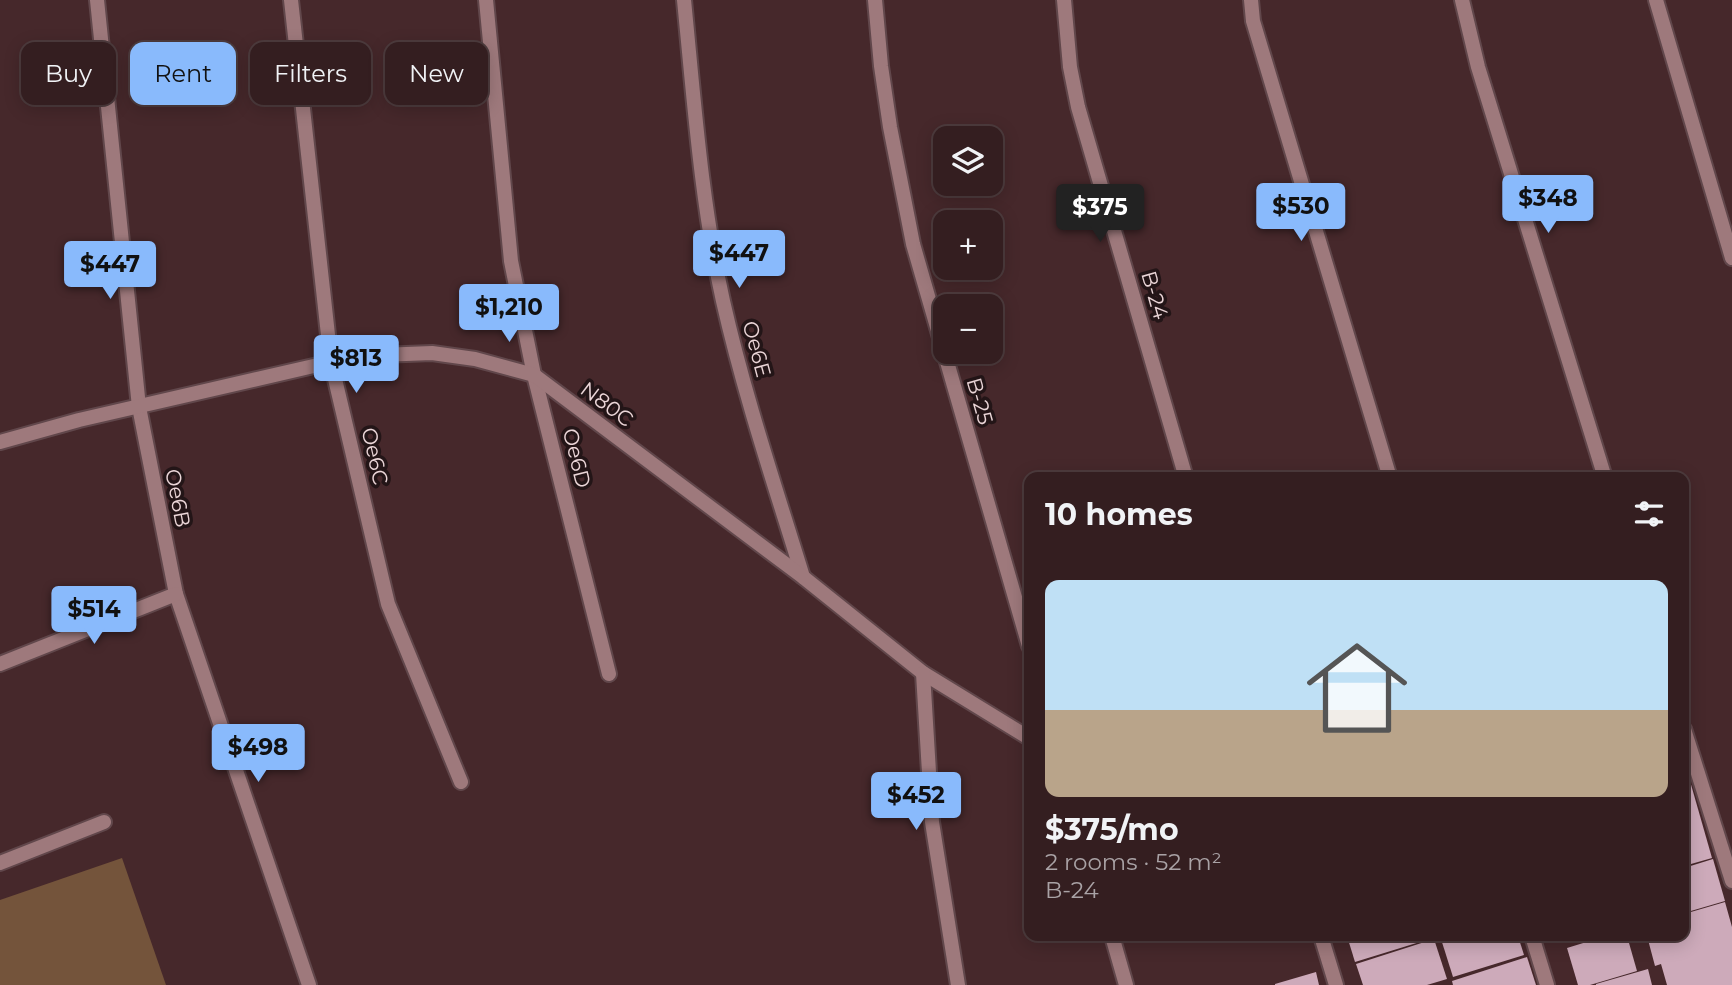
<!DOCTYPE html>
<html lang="en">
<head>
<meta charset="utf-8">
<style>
	:root { --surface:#341e20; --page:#3c2729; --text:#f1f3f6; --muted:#a9a2a5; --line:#4e3c3e; --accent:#89bafc }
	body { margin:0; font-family:Montserrat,sans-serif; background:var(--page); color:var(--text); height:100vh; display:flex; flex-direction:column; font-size:26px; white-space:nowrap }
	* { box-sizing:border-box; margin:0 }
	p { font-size:23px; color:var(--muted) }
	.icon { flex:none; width:38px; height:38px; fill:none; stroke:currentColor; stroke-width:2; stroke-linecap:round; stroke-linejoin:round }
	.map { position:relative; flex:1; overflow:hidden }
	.panel { position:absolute; left:1024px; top:472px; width:665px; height:469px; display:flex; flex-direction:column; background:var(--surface); border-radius:14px; box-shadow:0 4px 18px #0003,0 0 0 2px var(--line) }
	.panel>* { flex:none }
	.hud { position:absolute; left:21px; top:42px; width:665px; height:63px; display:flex; gap:14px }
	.buttons { position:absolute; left:933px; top:126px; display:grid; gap:14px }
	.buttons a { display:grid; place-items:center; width:70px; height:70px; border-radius:14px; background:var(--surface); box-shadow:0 4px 18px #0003,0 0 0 2px var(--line); font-size:35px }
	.price { position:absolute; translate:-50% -60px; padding:0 16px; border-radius:7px; background:var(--accent); color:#111; font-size:23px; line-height:46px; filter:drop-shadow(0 2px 4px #0008) }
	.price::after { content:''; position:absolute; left:50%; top:42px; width:21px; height:16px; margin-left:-10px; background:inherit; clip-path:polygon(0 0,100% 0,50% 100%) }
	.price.active { background:#222; color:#fff }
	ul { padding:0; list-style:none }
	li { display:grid; align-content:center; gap:14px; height:371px; padding:0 21px }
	li span { display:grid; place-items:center; height:217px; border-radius:14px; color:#555 }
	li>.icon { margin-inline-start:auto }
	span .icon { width:126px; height:126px; fill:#fffc; stroke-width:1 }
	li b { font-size:30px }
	h2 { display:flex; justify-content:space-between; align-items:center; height:84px; padding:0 21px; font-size:30px }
	.pill { padding:0 24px; border-radius:14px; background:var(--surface); box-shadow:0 4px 18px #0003,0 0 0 2px var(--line); font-size:24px; line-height:63px }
	.pill.active { background:var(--accent); color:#111 }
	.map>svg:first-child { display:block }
	.green { fill:#74543b }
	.building { fill:#cdaaba }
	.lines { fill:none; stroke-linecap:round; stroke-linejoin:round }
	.service-casing { stroke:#61474b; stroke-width:18 }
	.minor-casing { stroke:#61474b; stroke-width:18 }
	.service { stroke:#9e797c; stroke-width:14 }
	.minor { stroke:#9e797c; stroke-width:14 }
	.labels { text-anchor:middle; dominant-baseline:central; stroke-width:7; stroke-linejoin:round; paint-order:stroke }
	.street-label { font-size:21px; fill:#ebd6d8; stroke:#231517 }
</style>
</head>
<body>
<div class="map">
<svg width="1732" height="985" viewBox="0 0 1732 985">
	<rect width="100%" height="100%" fill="#46282b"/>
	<path class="green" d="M122 858 166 985H0V900Z"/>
	<g class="building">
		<path d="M1688 774 1712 858 1684 866V775Z"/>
		<path d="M1713 859 1725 901 1684 913V868Z"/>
		<path d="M1725 902 1732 927V985H1667L1661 964 1655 966 1647 936H1684V914Z"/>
		<path d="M1347 936H1436V937L1355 962Z"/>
		<path d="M1449 936H1518L1524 955 1453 977 1441 939Z"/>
		<path d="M1606 936H1627L1637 971 1590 985H1578L1567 948Z"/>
		<path d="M1434 939 1447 979 1427 985H1363L1356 964Z"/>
		<path d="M1527 957 1536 985H1453L1452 981Z"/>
		<path d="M1648 969 1652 985H1596V984Z"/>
		<path d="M1316 972 1319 985H1275V984Z"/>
	</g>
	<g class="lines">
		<g class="service-casing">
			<path id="service" d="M0 863 104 822"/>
		</g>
		<g class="minor-casing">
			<g id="minor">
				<path d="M97 0 139 407 176 594 309 985"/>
				<path d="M291 0 331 362 388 604 461 782"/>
				<path d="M486 0 511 261 534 375 609 674"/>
				<path d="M684 0C694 100 701 202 723 301 744 394 775 486 803 577"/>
				<path d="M875 0 881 66 890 127 913 244 1029 646"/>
				<path d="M1064 0 1070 67 1078 107 1186 478"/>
				<path d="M1251 0 1253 21 1390 478"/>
				<path d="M1462 0 1478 67 1605 478"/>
				<path d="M1656 0 1732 258"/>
				<path d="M0 442 79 420 331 362 380 355 432 353 475 359 534 375 803 577 923 673 1029 738"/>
				<path d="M0 664 176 594"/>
				<path d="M923 673 932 822 958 985"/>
				<path d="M1684 729 1732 881"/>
				<path d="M1112 936 1126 985"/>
				<path d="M1321 936 1336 985"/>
				<path d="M1532 936 1547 985"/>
			</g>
		</g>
		<use href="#service" class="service"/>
		<use href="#minor" class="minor"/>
	</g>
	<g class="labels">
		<g class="street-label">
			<text transform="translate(1155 295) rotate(74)">B-24</text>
			<text transform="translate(757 349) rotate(75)">Oe6E</text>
			<text transform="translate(980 401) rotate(74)">B-25</text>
			<text transform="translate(607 404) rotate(37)">N80C</text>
			<text transform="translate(375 456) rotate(77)">Oe6C</text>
			<text transform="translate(577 458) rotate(76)">Oe6D</text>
			<text transform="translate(178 498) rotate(79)">Oe6B</text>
		</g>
	</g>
</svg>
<div class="buttons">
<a><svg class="icon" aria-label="layers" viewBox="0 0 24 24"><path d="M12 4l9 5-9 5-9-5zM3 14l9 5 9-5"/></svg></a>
<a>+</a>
<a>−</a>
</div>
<b class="price" style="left:1548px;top:235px">$348</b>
<b class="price" style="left:1301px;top:243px">$530</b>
<b class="price active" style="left:1100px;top:244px">$375</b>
<b class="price" style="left:739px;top:290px">$447</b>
<b class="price" style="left:110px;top:301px">$447</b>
<b class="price" style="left:509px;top:344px">$1,210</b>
<b class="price" style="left:356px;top:395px">$813</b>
<b class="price" style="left:94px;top:646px">$514</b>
<b class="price" style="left:258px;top:784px">$498</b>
<b class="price" style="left:916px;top:832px">$452</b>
<div class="hud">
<a class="pill">Buy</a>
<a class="pill active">Rent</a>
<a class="pill">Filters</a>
<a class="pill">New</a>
</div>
<section class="panel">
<h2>10 homes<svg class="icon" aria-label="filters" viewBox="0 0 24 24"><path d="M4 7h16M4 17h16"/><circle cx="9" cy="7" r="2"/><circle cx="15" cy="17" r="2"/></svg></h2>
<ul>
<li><span style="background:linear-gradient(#bfe0f5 60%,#b9a48a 0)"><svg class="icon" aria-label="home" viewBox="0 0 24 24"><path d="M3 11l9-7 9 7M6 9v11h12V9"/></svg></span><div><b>$375/mo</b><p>2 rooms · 52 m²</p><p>B-24</p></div></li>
</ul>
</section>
</div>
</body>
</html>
